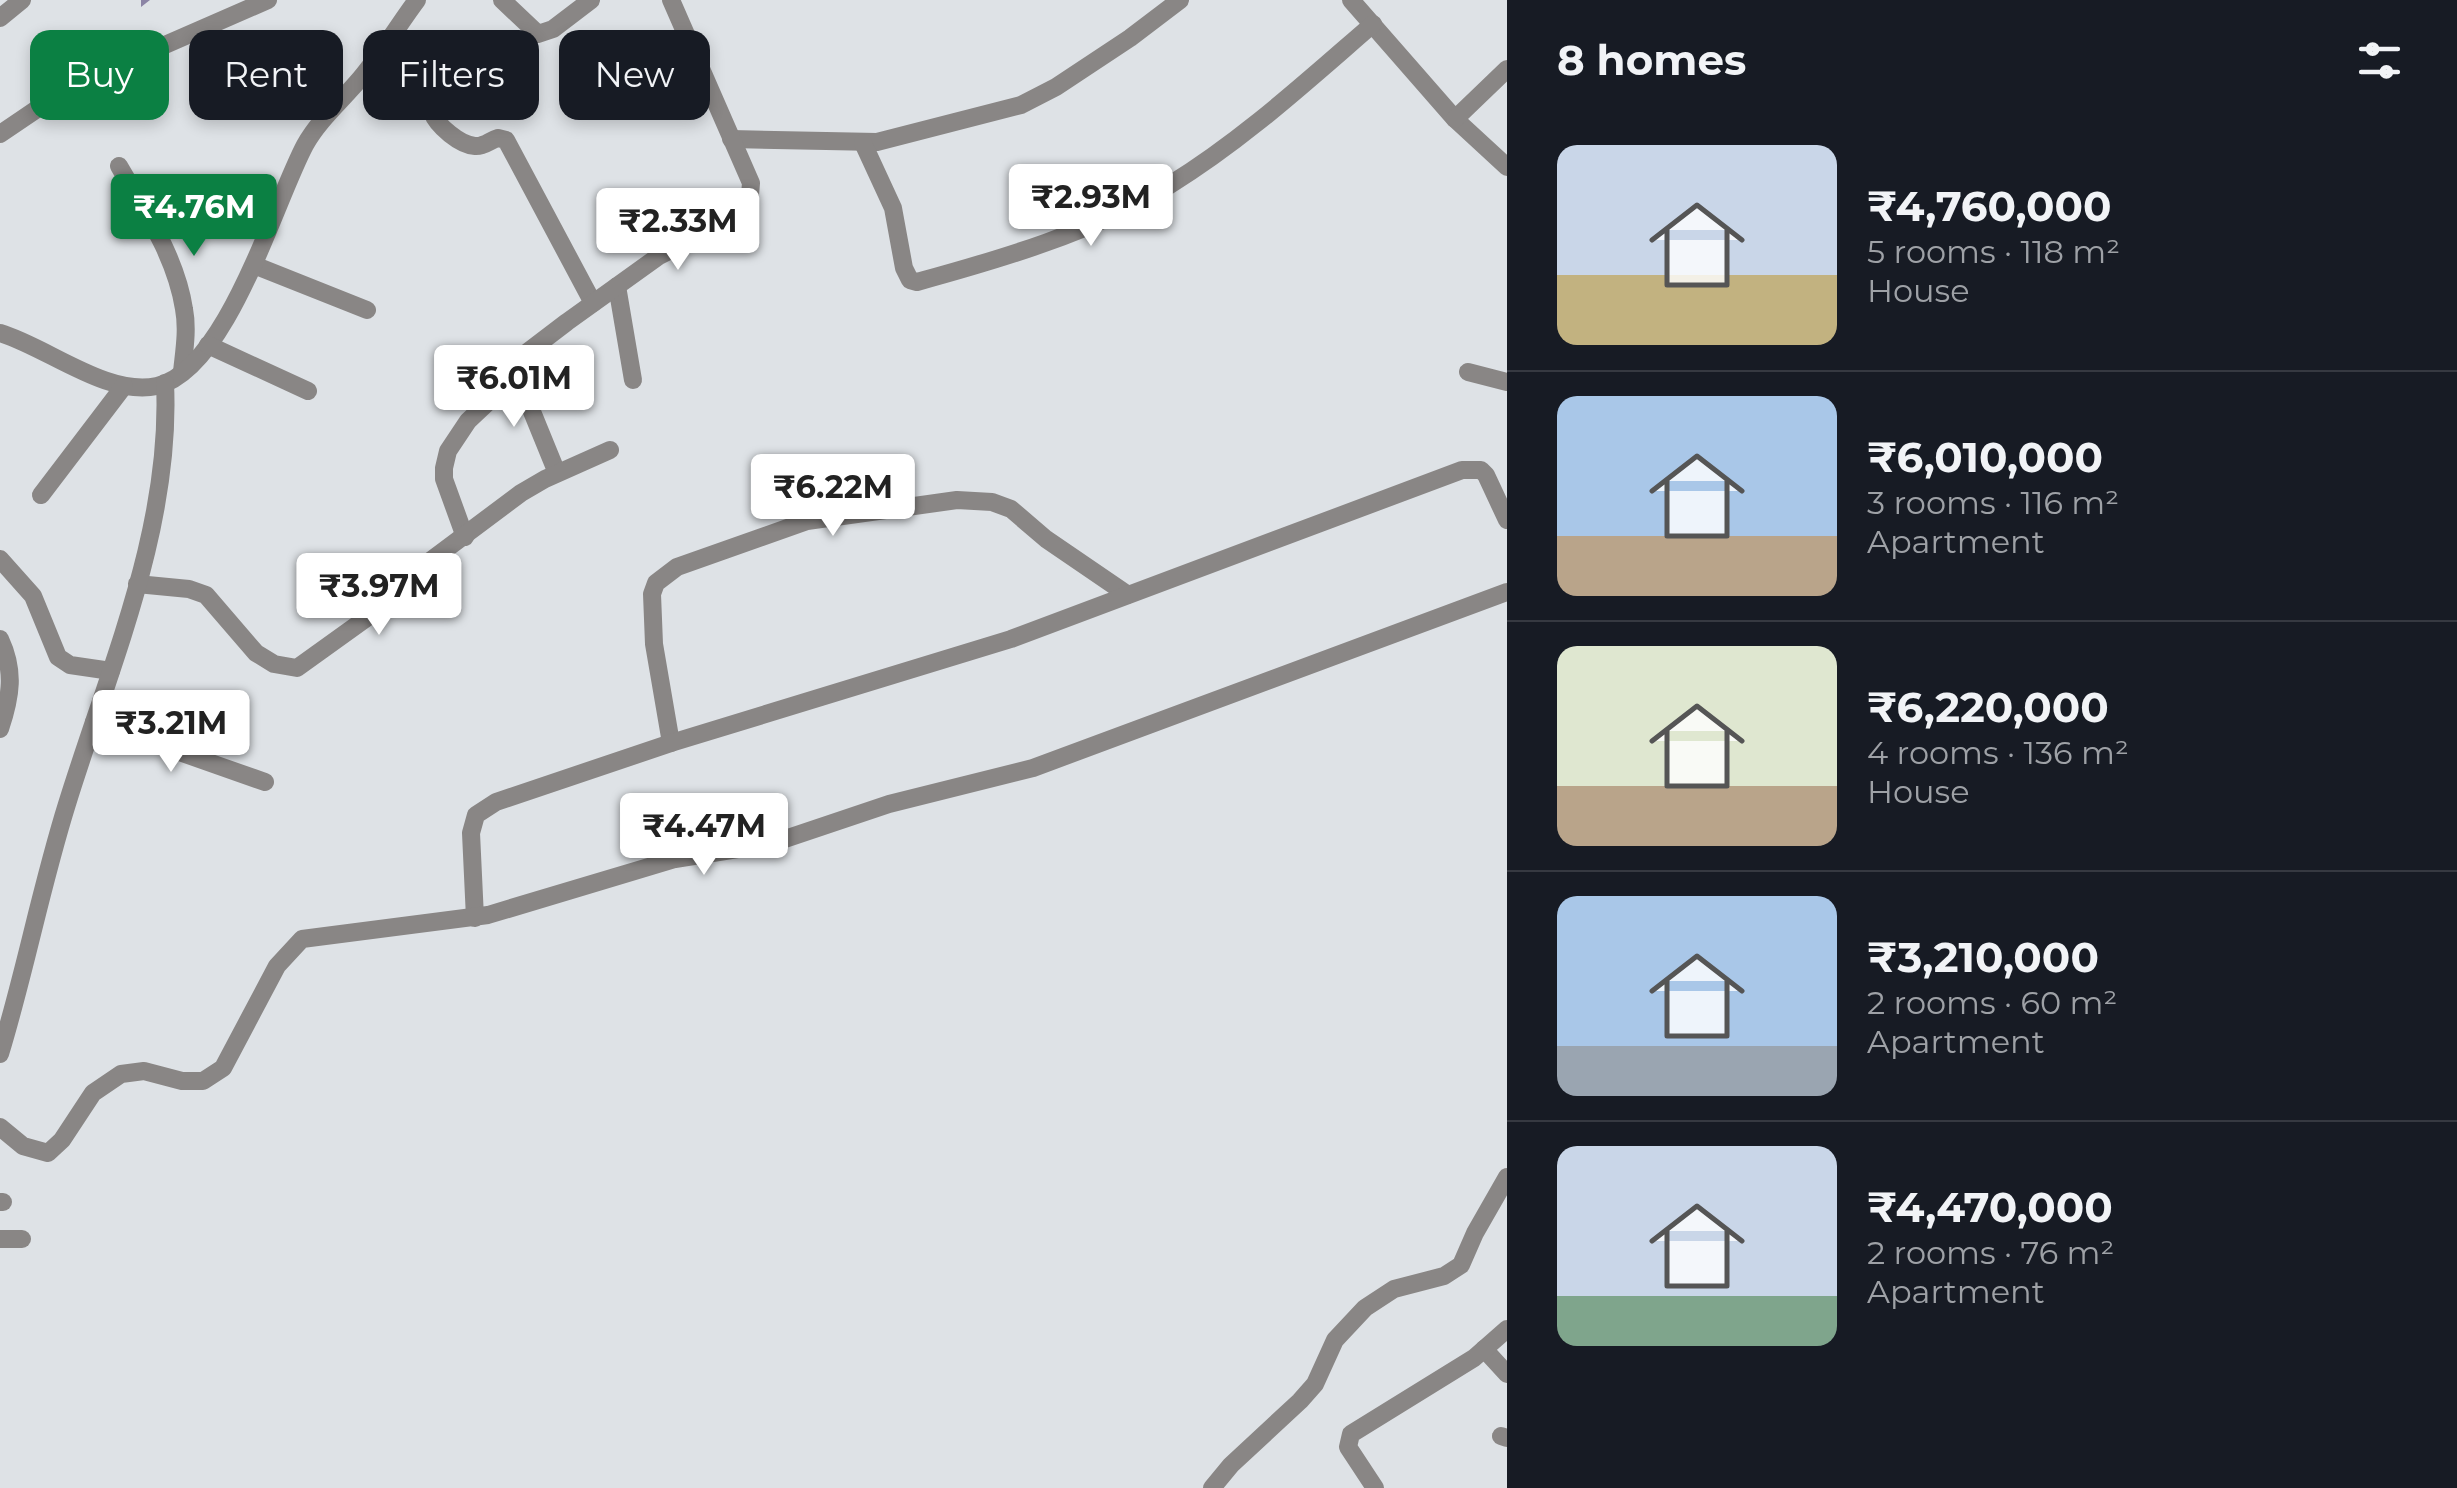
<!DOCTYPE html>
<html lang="en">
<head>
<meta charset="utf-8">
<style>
	:root { --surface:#171b24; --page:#20242c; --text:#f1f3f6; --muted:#9ea1a6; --line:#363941; --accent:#0b8043 }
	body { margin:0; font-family:Montserrat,sans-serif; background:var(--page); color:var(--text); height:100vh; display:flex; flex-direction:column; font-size:38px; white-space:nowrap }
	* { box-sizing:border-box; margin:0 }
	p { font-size:32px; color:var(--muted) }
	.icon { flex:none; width:55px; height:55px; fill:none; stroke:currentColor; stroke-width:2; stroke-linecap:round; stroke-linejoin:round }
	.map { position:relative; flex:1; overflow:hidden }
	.sheet { display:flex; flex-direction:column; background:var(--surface); width:950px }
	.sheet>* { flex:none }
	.banner { position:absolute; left:30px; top:30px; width:950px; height:90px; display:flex; gap:20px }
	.price { position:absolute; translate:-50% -85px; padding:0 22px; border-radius:10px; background:#fff; color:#222; font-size:32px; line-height:65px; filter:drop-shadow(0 2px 5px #0008) }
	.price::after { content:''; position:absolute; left:50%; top:60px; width:30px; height:22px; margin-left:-15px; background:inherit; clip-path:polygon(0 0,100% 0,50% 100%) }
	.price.selected { background:var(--accent); color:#fff }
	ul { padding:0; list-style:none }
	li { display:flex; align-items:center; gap:30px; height:250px; padding:0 50px }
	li+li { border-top:2px solid var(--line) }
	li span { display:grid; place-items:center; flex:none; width:280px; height:200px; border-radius:20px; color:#555 }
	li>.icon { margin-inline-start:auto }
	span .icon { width:120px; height:120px; fill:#fffc; stroke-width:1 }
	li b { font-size:42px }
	h2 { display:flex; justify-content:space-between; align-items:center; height:120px; padding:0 50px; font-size:42px }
	.chip { padding:0 35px; border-radius:20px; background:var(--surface); box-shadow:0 5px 15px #0003; font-size:35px; line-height:90px }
	.chip.selected { background:var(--accent); color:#fff }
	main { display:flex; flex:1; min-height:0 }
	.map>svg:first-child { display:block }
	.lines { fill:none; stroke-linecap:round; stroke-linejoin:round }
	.minor { stroke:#898685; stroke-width:18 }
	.shaded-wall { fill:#8b84a5 }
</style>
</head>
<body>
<main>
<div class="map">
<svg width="1507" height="1488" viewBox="0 0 1507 1488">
	<rect width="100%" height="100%" fill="#dee2e6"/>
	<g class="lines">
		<g class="minor">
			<path d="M502 0 538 34 553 29 591 0"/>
			<path d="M1351 0 1455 119 1507 167"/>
			<path d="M0 18 22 0"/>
			<path d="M393 35 441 76 432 112C437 126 460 145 475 146 484 147 490 140 498 138L506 140 593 303"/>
			<path d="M1455 119 1507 69"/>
			<path d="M0 134 71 86 268 0"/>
			<path d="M731 139 877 142 1021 105 1056 87 1130 38 1180 0"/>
			<path d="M863 143 893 208 904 268 910 280 917 282C1001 259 1093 232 1168 186 1243 140 1307 81 1373 24"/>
			<path d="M119 166C145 211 176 257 184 309 188 330 184 352 182 372"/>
			<path d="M254 265 367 310"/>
			<path d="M617 286 633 380"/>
			<path d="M0 333C47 347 107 397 157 386 227 370 274 203 305 145 320 118 345 98 364 74 383 51 399 24 417 0"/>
			<path d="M208 345 308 391"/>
			<path d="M515 370 557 473"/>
			<path d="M1468 372 1507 382"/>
			<path d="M41 495 124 386"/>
			<path d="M465 537 444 479V468L448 451 468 421 505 386 525 354 567 322 659 256 726 222 749 207 751 183 671 0"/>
			<path d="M0 559 33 596 58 657 70 665 111 671"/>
			<path d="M137 584 189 589 206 595 256 653 274 664 297 668 368 617 402 582 521 493 545 479 610 450"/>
			<path d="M0 639C15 671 11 696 0 729"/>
			<path d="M94 722 265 782"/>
			<path d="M671 743 654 644 652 594 656 583 677 567 807 521 957 500 992 502 1011 509 1046 539 1128 595"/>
			<path d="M475 918 471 833 476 815 496 802 671 743 1011 639 1462 470H1481L1486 475 1507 520"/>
			<path d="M0 1054C25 972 41 887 67 804 109 668 172 528 165 383"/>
			<path d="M0 1127 23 1146 48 1153 62 1140 93 1093 121 1074 144 1071 182 1081H203L223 1068 277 966 302 939 488 915 675 859 770 844 889 804 1033 768 1507 592"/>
			<path d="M0 1202H3"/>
			<path d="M0 1239H22"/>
			<path d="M1484 1349 1507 1374"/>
			<path d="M1501 1436 1507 1438"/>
			<path d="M1212 1488 1231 1465 1300 1401 1315 1384 1335 1340 1365 1308 1394 1289 1444 1276 1461 1265 1475 1233 1507 1177"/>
			<path d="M1375 1488 1348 1447 1351 1434 1474 1358 1507 1329"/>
		</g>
	</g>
	<path class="shaded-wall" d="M141 0H150L141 7Z"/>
</svg>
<b class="price" style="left:1091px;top:249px">₹2.93M</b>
<b class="price selected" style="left:194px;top:259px">₹4.76M</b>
<b class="price" style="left:678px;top:273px">₹2.33M</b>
<b class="price" style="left:514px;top:430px">₹6.01M</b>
<b class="price" style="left:833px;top:539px">₹6.22M</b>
<b class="price" style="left:379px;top:638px">₹3.97M</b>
<b class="price" style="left:171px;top:775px">₹3.21M</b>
<b class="price" style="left:704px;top:878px">₹4.47M</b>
<div class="banner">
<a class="chip selected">Buy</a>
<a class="chip">Rent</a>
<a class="chip">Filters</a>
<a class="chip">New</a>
</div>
</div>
<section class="sheet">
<h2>8 homes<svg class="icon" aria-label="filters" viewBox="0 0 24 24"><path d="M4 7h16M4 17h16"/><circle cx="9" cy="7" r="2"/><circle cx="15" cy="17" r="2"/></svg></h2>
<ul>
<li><span style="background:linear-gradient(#c9d6e8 65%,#c2b280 0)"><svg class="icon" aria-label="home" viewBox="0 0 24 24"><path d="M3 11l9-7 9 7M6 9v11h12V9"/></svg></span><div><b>₹4,760,000</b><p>5 rooms · 118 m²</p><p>House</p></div></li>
<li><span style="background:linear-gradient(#a9c7e8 70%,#b9a48a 0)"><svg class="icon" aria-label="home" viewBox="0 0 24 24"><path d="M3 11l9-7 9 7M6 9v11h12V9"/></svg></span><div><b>₹6,010,000</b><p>3 rooms · 116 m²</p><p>Apartment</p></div></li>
<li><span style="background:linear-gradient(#dfe7d0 70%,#b9a48a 0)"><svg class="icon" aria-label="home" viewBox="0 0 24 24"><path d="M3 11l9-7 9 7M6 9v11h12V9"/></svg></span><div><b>₹6,220,000</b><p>4 rooms · 136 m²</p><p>House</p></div></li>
<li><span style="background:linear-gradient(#a9c7e8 75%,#9aa5b1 0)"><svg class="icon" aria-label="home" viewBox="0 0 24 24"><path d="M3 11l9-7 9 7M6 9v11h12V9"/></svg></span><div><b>₹3,210,000</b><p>2 rooms · 60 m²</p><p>Apartment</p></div></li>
<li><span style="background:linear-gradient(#c9d6e8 75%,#7fa58c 0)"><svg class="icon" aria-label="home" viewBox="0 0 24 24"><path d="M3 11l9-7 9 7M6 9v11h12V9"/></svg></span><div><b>₹4,470,000</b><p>2 rooms · 76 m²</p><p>Apartment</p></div></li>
</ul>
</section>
</main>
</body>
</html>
